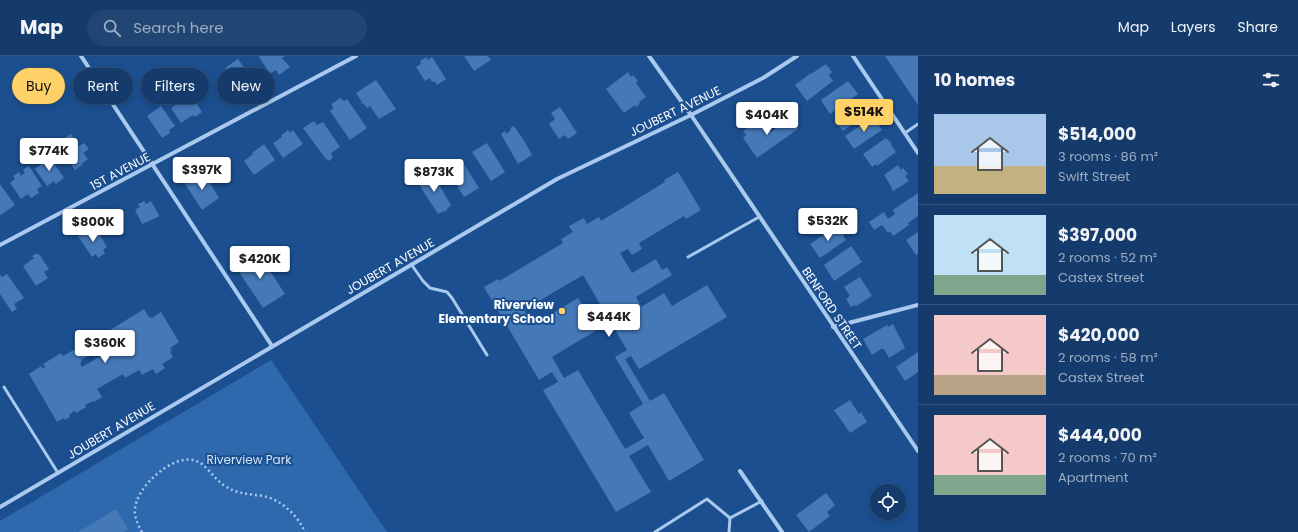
<!DOCTYPE html>
<html lang="en">
<head>
<meta charset="utf-8">
<style>
	:root { --surface:#143b6b; --page:#214673; --text:#f1f3f6; --muted:#9dadc1; --line:#33557e; --accent:#ffd166 }
	body { margin:0; font-family:Poppins,sans-serif; background:var(--page); color:var(--text); height:100vh; display:flex; flex-direction:column; font-size:15px; white-space:nowrap }
	* { box-sizing:border-box; margin:0 }
	p { font-size:13px; color:var(--muted) }
	.icon { flex:none; width:22px; height:22px; fill:none; stroke:currentColor; stroke-width:2; stroke-linecap:round; stroke-linejoin:round }
	.map { position:relative; flex:1; overflow:hidden }
	.side { display:flex; flex-direction:column; background:var(--surface); width:380px }
	.side>* { flex:none }
	.hud { position:absolute; left:12px; top:12px; width:380px; height:36px; display:flex; gap:8px }
	.fabs { position:absolute; left:870px; top:428px; display:grid; gap:8px }
	.fabs a { display:grid; place-items:center; width:36px; height:36px; border-radius:50%; background:var(--surface); box-shadow:0 2px 6px #0003,0 0 0 1px var(--line); font-size:20px }
	.price { position:absolute; translate:-50% -34px; padding:0 9px; border-radius:4px; background:#fff; color:#222; font-size:13px; line-height:26px; filter:drop-shadow(0 1px 2px #0008) }
	.price::after { content:''; position:absolute; left:50%; top:24px; width:12px; height:9px; margin-left:-6px; background:inherit; clip-path:polygon(0 0,100% 0,50% 100%) }
	.price.selected { background:var(--accent); color:#111 }
	ul { padding:0; list-style:none }
	li { display:flex; align-items:center; gap:12px; height:100px; padding:0 16px }
	li+li { border-top:1px solid var(--line) }
	li span { display:grid; place-items:center; flex:none; width:112px; height:80px; border-radius:0px; color:#555 }
	li>.icon { margin-inline-start:auto }
	span .icon { width:48px; height:48px; fill:#fffc; stroke-width:1 }
	li b { font-size:17px }
	h2 { display:flex; justify-content:space-between; align-items:center; height:48px; padding:0 16px; font-size:17px }
	.chip { padding:0 14px; border-radius:18px; background:var(--surface); box-shadow:0 2px 6px #0003,0 0 0 1px var(--line); font-size:14px; line-height:36px }
	.chip.selected { background:var(--accent); color:#111 }
	header { display:flex; align-items:center; gap:24px; box-sizing:border-box; height:56px; padding:0 20px; background:var(--surface); border-bottom:1px solid var(--line) }
	header strong { font-size:19px }
	nav { display:flex; gap:22px; margin-inline-start:auto; font-size:14px }
	.search { width:280px; height:36px; background:var(--page); display:flex; align-items:center; gap:10px; box-sizing:border-box; padding:0 14px; border-radius:22px; color:var(--muted); font-size:15px }
	main { display:flex; flex:1; min-height:0 }
	.map>svg:first-child { display:block }
	.green { fill:#2e69ad }
	.building { fill:#4478b7; fill-rule:evenodd }
	.lines { fill:none; stroke-linecap:round; stroke-linejoin:round }
	.path { stroke:#a9c9ee; stroke-width:2.5; stroke-dasharray:2 3; stroke-linecap:butt }
	.lane { stroke:#a9c9ee; stroke-width:3 }
	.street { stroke:#a9c9ee; stroke-width:4 }
	.poi-dot { fill:#ffd166; stroke:#1b4f8f; stroke-width:1.5 }
	.labels { text-anchor:middle; dominant-baseline:central; stroke-width:4; stroke-linejoin:round; paint-order:stroke }
	.street-label { font-size:12px; fill:#fff; stroke:#1b4f8f }
	.poi-label { font-size:12px; font-weight:bold; fill:#fff; stroke:#1b4f8f; text-anchor:end }
	.park-label { font-size:12px; fill:#cfe3fa; stroke:#1b4f8f }
</style>
</head>
<body>
<header>
<strong>Map</strong>
<div class="search"><svg class="icon" aria-label="search" viewBox="0 0 24 24"><circle cx="10" cy="10" r="6"/><path d="M15 15l6 6"/></svg>Search here</div>
<nav><a>Map</a><a>Layers</a><a>Share</a></nav>
</header>
<main>
<div class="map">
<svg width="918" height="476" viewBox="0 0 918 476">
	<rect width="100%" height="100%" fill="#1b4f8f"/>
	<path class="green" d="M271 304 387 476H0V465Z"/>
	<g class="building">
		<path d="M260 0H285L282 2 290 11 279 19 276 14 270 18 259 1Z"/>
		<path d="M464 0H488L491 4 474 15Z"/>
		<path d="M885 0H918V49Z"/>
		<path d="M426 1 428 4 432 1 446 23 437 29 434 25 432 26 430 22 425 25 416 11 421 8 420 5Z"/>
		<path d="M238 3 258 31 251 36 249 33 242 37 225 12Z"/>
		<path d="M826 8 832 16 829 19 833 25 807 45 795 29 811 17V18Z"/>
		<path d="M628 16 631 21 633 19 638 25 636 27 646 41 639 46 640 48 636 51 635 49 624 57 606 33Z"/>
		<path d="M376 24 396 53 379 63 370 50 367 52 363 47 362 48 361 47 362 46 356 37Z"/>
		<path d="M848 25 858 38 830 58 821 44Z"/>
		<path d="M191 38 202 56 195 61 193 59 181 67 171 52Z"/>
		<path d="M340 42 344 45 347 43 367 72 350 84 330 55 333 53 332 48Z"/>
		<path d="M860 43 869 56 843 75 839 70V71L834 62Z"/>
		<path d="M161 50 175 70 169 74 170 77 162 82 147 60Z"/>
		<path d="M560 51 577 77 568 83 565 79 559 83 549 68 555 63 551 57Z"/>
		<path d="M873 61 882 74 854 93 845 80Z"/>
		<path d="M761 62 771 76 790 62 798 73 757 102 743 82 746 79 743 75Z"/>
		<path d="M314 65 317 69 323 66 340 91 331 97 333 102 328 105 327 103H326L303 72Z"/>
		<path d="M514 70 525 86 532 99 518 108 501 78 505 75 506 78 511 74 510 72Z"/>
		<path d="M288 74 290 77 293 74 303 88 283 102 273 87 282 81 281 79Z"/>
		<path d="M71 78 79 90 84 87 89 93 83 97 88 103 81 108 82 109 75 114 56 87Z"/>
		<path d="M886 82 892 88 891 89 896 96 877 110 876 108 872 111 863 98Z"/>
		<path d="M487 87 505 116 491 125 472 96Z"/>
		<path d="M264 88 275 104 254 119 244 105 253 98 252 97Z"/>
		<path d="M44 102 46 106 51 103 64 122 56 128 54 125 47 130 35 113 40 109 39 106Z"/>
		<path d="M462 105 479 132 464 141 447 114Z"/>
		<path d="M898 109 901 114 903 112 908 118 905 120 909 125 893 135 891 132H892L884 119Z"/>
		<path d="M29 110 42 130 37 133 39 137 31 142 28 138 21 143 10 127 15 123 13 120 19 116 21 120 25 117 23 114Z"/>
		<path d="M431 115 451 149 447 153V154L445 156 444 155 438 158 416 124Z"/>
		<path d="M203 116 219 142 202 154 185 128Z"/>
		<path d="M678 116 701 154 686 163 684 160 639 187 642 193 632 199 628 193 620 197 632 217 656 203 662 214 667 211 672 219 636 241 641 251 664 237 672 250 707 229 727 261 639 313 631 300 625 303 650 345 664 337 704 404 669 425 648 389 629 400 651 436 616 456 543 334 558 326 552 316 539 324 484 231 498 223 499 225 563 187 561 183 573 176 569 170 584 162 587 168 599 161 601 165 665 126 664 124ZM583 219 627 294 615 301 643 348 629 357 644 382 625 393 578 314 564 322 552 301 597 274 578 242 533 269 524 254Z"/>
		<path d="M0 128 15 149 1 159 0 158Z"/>
		<path d="M918 137V160L908 167 909 169 893 180 890 175 888 177 882 169 874 174 869 166 884 156 888 163 895 158 893 154Z"/>
		<path d="M144 145 146 148 151 145 159 159 158 161 142 168 135 154 140 151 138 148Z"/>
		<path d="M837 170 844 179 843 180 846 184 820 202 810 188Z"/>
		<path d="M96 173 107 191 103 194 105 197 98 202 96 198 92 201 78 180 87 174 89 178Z"/>
		<path d="M918 176V197L916 199 906 184Z"/>
		<path d="M851 190 862 206 834 225 824 209Z"/>
		<path d="M257 195 285 238 263 252 235 210Z"/>
		<path d="M37 197 38 199 39 198 49 213 44 216 48 222 36 230 23 210 34 202 32 200Z"/>
		<path d="M0 218 2 221 7 218 24 242 14 248 17 253 12 256 0 238Z"/>
		<path d="M860 221 872 240 856 250 855 249 851 251 846 243 850 240 844 231Z"/>
		<path d="M144 253 149 261 152 262 161 256 179 286 170 292 172 294 170 296 173 301 162 308 165 312 156 318 153 313 142 319 139 314 125 322 123 318 97 333 102 341 94 346 93 345 85 349 86 351 76 357 74 355 69 359 70 361 65 364 64 362 57 366 29 318 41 310 43 313 45 311 43 308 61 297 63 300 84 288 90 299 81 304 82 305 80 307 82 311 111 294 102 279Z"/>
		<path d="M893 268 905 292 889 302 884 293H881L872 299 863 283 887 269 888 271Z"/>
		<path d="M918 296V316L905 325 896 311Z"/>
		<path d="M850 344 859 358 861 356 867 366 850 377 834 354Z"/>
		<path d="M826 437 835 449 827 456 830 460 809 476 796 459Z"/>
		<path d="M116 453 128 473 124 476H78Z"/>
	</g>
	<g class="lines">
		<path class="path" d="M142 476C138 469 134 461 135 453 136 432 171 399 193 404 207 407 213 423 225 430 237 438 249 438 263 440 282 444 297 459 305 476"/>
		<g class="lane">
			<path d="M905 77 918 68"/>
			<path d="M688 201 759 161"/>
			<path d="M411 208 423 225 430 232 447 236 452 242 487 299"/>
			<path d="M4 331 58 417"/>
			<path d="M730 462 762 445"/>
			<path d="M655 476 707 443 730 462"/>
			<path d="M729 476 730 462"/>
		</g>
		<g class="street">
			<path d="M81 0 272 290"/>
			<path d="M649 0 691 59 918 395"/>
			<path d="M853 0 918 97"/>
			<path d="M0 189 356 0"/>
			<path d="M833 271 918 249"/>
			<path d="M740 415 782 476"/>
			<path d="M0 451 557 123 691 59 763 22 797 0"/>
		</g>
	</g>
	<circle class="poi-dot" cx="562" cy="255" r="4"/>
	<g class="labels">
		<g class="street-label">
			<text transform="translate(675 55) rotate(-26)">JOUBERT AVENUE</text>
			<text transform="translate(120 115) rotate(-28)">1ST AVENUE</text>
			<text transform="translate(390 210) rotate(-30)">JOUBERT AVENUE</text>
			<text transform="translate(832 252) rotate(56)">BENFORD STREET</text>
			<text transform="translate(111 374) rotate(-31)">JOUBERT AVENUE</text>
		</g>
		<g class="poi-label">
			<text x="554" y="248">Riverview<tspan x="554" dy="14">Elementary School</tspan></text>
		</g>
		<g class="park-label">
			<text x="249" y="403">Riverview Park</text>
		</g>
	</g>
</svg>
<div class="fabs">
<a><svg class="icon" aria-label="locate" viewBox="0 0 24 24"><circle cx="12" cy="12" r="6"/><path d="M12 2v4M12 18v4M2 12h4M18 12h4"/></svg></a>
</div>
<b class="price selected" style="left:864px;top:77px">$514K</b>
<b class="price" style="left:767px;top:80px">$404K</b>
<b class="price" style="left:49px;top:116px">$774K</b>
<b class="price" style="left:202px;top:135px">$397K</b>
<b class="price" style="left:434px;top:137px">$873K</b>
<b class="price" style="left:828px;top:186px">$532K</b>
<b class="price" style="left:93px;top:187px">$800K</b>
<b class="price" style="left:260px;top:224px">$420K</b>
<b class="price" style="left:609px;top:282px">$444K</b>
<b class="price" style="left:105px;top:308px">$360K</b>
<div class="hud">
<a class="chip selected">Buy</a>
<a class="chip">Rent</a>
<a class="chip">Filters</a>
<a class="chip">New</a>
</div>
</div>
<section class="side">
<h2>10 homes<svg class="icon" aria-label="filters" viewBox="0 0 24 24"><path d="M4 7h16M4 17h16"/><circle cx="9" cy="7" r="2"/><circle cx="15" cy="17" r="2"/></svg></h2>
<ul>
<li><span style="background:linear-gradient(#a9c7e8 65%,#c2b280 0)"><svg class="icon" aria-label="home" viewBox="0 0 24 24"><path d="M3 11l9-7 9 7M6 9v11h12V9"/></svg></span><div><b>$514,000</b><p>3 rooms · 86 m²</p><p>Swift Street</p></div></li>
<li><span style="background:linear-gradient(#bfe0f5 75%,#7fa58c 0)"><svg class="icon" aria-label="home" viewBox="0 0 24 24"><path d="M3 11l9-7 9 7M6 9v11h12V9"/></svg></span><div><b>$397,000</b><p>2 rooms · 52 m²</p><p>Castex Street</p></div></li>
<li><span style="background:linear-gradient(#f6c9c9 75%,#b9a48a 0)"><svg class="icon" aria-label="home" viewBox="0 0 24 24"><path d="M3 11l9-7 9 7M6 9v11h12V9"/></svg></span><div><b>$420,000</b><p>2 rooms · 58 m²</p><p>Castex Street</p></div></li>
<li><span style="background:linear-gradient(#f6c9c9 75%,#7fa58c 0)"><svg class="icon" aria-label="home" viewBox="0 0 24 24"><path d="M3 11l9-7 9 7M6 9v11h12V9"/></svg></span><div><b>$444,000</b><p>2 rooms · 70 m²</p><p>Apartment</p></div></li>
</ul>
</section>
</main>
</body>
</html>
